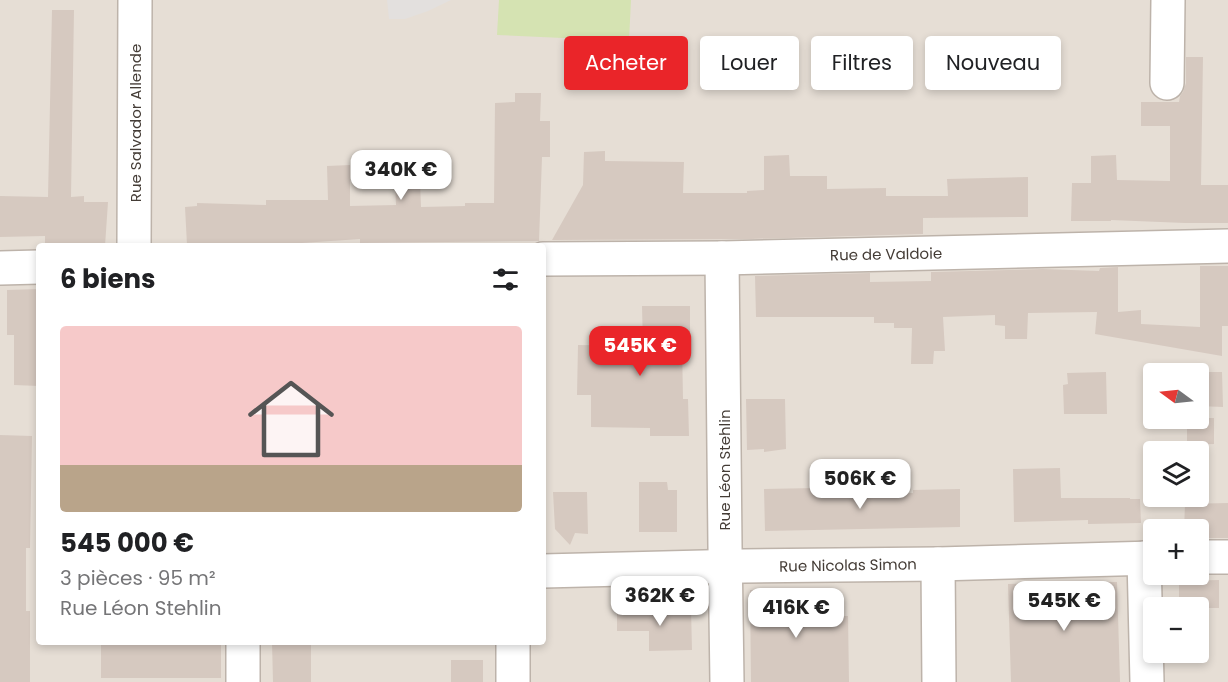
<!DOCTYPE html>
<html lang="fr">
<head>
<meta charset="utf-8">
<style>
	:root { --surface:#fff; --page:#f2f2f2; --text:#202124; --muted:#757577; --accent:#ea2529 }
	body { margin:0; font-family:Poppins,sans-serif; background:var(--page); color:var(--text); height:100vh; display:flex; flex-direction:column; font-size:22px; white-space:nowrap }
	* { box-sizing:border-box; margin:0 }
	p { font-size:20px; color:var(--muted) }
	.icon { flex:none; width:33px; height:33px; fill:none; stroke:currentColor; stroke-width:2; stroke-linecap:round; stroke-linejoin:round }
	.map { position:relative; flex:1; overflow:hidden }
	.side { position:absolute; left:36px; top:243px; width:510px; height:402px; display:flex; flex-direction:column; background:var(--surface); border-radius:6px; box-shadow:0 3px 9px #0003 }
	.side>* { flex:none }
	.guide { position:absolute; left:564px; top:36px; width:570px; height:54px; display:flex; gap:12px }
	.needle { width:39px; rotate:285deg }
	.controls { position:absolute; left:1143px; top:363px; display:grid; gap:12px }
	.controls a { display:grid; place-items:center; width:66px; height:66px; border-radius:6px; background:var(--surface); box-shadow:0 3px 9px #0003; font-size:30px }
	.price { position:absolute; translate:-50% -51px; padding:0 14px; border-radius:12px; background:#fff; color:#222; font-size:20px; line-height:39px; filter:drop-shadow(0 2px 3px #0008) }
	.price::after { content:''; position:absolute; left:50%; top:36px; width:18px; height:14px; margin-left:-9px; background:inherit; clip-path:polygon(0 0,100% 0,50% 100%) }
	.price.selected { background:var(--accent); color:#fff }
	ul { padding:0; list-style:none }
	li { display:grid; align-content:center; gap:12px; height:318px; padding:0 24px }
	li span { display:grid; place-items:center; height:186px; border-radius:6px; color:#555 }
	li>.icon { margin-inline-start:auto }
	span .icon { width:108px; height:108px; fill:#fffc; stroke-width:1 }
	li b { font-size:26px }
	h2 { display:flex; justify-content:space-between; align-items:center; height:72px; padding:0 24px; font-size:26px }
	.pill { padding:0 21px; border-radius:6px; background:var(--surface); box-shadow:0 3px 9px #0003; font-size:21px; line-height:54px }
	.pill.selected { background:var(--accent); color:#fff }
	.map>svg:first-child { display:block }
	.residential { fill:#e6ded5; fill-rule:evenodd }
	.green { fill:#d5e3b2 }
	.parking { fill:#e3e0de }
	.building { fill:#d6c9c0 }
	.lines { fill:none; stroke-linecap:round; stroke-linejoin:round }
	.minor-casing { stroke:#bdb3aa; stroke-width:36 }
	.minor { stroke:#fff; stroke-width:33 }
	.labels { text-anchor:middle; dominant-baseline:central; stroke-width:5; stroke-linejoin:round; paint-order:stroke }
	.street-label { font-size:15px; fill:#443c36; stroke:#fff }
</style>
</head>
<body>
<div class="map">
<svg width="1228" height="682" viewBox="0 0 1228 682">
	<rect width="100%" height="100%" fill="#f2ede7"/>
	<path class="residential" d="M0 0H1228V682H0ZM39 246H543V642H39ZM1154 374H1198V418H1154ZM1154 452H1198V496H1154ZM1154 530H1198V574H1154ZM1154 608H1198V652H1154Z"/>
	<path class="green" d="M499 0H631L629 41 497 35Z"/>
	<path class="parking" d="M387 0H451L428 11 405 19H389Z"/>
	<g class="building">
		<path d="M52 10H74L71 197 84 196V202H108L105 246H45V236L0 237V196L48 197Z"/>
		<path d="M1186 57H1203L1201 185H1228V223H1185L1111 220V221H1071L1072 183H1091V156L1116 155 1117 180 1170 181V126H1141V102H1179L1180 96 1183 92 1186 83Z"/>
		<path d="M515 93H541L540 121H550V157H542L539 241 360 243V239L273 245H187L185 207 197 206V203L266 205V200H328L327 166 350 165V206L396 205 394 157 419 156 421 207 465 206V203H494L495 103 515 102Z"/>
		<path d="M605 151V161L684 162 683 193H747V191L764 190V156L789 155 790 176H827V189L886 188V196H948L947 179 1028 177V217L923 218V234L751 239 552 240 583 185 584 152Z"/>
		<path d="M1200 266H1228V326H1222V356L1095 334 1097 312 1028 313 1027 339H1005V326L995 325V315L943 317 945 351H934L933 364H911L912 328H894V323H874V317H756L755 276 870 273V282L931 281V272L1043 269 1099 271 1100 268 1118 267V312L1141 310V324L1200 327Z"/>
		<path d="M39 289V386L14 385V335H7V290Z"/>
		<path d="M642 306H690V344H682L683 399H688L689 436H650V428L591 427V395H577L578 345 643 346Z"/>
		<path d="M1106 372 1107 414H1064L1063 385 1068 384 1067 373Z"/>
		<path d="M1198 372H1222L1223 407 1198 406Z"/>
		<path d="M746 399H785L786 449 764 452V449L747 450Z"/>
		<path d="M1187 418H1214V444L1187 445Z"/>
		<path d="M0 435 32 436 30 548H26V611H30V682H0Z"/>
		<path d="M1060 468 1061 498H1130V499H1140L1141 523 1088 524V520L1014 522 1013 469Z"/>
		<path d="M639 482H667L668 490H677V532H639Z"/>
		<path d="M814 488 815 494 913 493V490L960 489V527L765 531 764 489Z"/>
		<path d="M553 492H587L588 534 575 533 570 545 555 529Z"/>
		<path d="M1228 503V538H1198V530H1184L1185 504Z"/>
		<path d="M1219 580V608H1179V581Z"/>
		<path d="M1089 582H1117L1120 682H1011L1008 584Z"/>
		<path d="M819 589V616H848L849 682H751L750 590Z"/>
		<path d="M648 608H691L692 650 649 651V631H617V610Z"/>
		<rect x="101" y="642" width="120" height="36"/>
		<path d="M272 642H311V682H273Z"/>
		<rect x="451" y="660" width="32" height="22"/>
	</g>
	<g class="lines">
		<g class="minor-casing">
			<g id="minor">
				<path d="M1167 83 1168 0"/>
				<path d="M134 246 135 0"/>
				<path d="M722 258 725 546 727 682"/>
				<path d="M543 259 722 258 1228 246"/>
				<path d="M0 268 39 267"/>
				<path d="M1198 557H1228"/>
				<path d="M1144 558 1147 682"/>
				<path d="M938 564 939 682"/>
				<path d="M543 571 744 566 938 564 1154 558"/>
				<path d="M243 682V642"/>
				<path d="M513 682V642"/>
			</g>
		</g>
		<use href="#minor" class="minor"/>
	</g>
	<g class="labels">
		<g class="street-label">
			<text transform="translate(135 123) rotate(-90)">Rue Salvador Allende</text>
			<text transform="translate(886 254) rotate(-1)">Rue de Valdoie</text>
			<text transform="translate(724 470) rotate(-90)">Rue Léon Stehlin</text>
			<text transform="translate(848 565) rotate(-1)">Rue Nicolas Simon</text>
		</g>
	</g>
</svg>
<div class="controls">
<a><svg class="needle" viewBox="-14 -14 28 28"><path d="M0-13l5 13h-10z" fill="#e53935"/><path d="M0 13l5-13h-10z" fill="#757577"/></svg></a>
<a><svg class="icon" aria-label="layers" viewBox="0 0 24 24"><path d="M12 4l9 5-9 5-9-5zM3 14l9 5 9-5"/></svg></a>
<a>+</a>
<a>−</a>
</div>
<b class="price" style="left:401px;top:201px">340K €</b>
<b class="price selected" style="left:640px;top:377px">545K €</b>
<b class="price" style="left:860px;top:510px">506K €</b>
<b class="price" style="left:660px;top:627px">362K €</b>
<b class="price" style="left:1064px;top:632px">545K €</b>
<b class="price" style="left:796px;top:639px">416K €</b>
<div class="guide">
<a class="pill selected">Acheter</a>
<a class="pill">Louer</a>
<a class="pill">Filtres</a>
<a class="pill">Nouveau</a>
</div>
<section class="side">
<h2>6 biens<svg class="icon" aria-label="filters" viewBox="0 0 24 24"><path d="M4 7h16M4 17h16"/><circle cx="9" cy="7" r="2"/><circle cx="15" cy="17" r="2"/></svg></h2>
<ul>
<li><span style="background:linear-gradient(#f6c9c9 75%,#b9a48a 0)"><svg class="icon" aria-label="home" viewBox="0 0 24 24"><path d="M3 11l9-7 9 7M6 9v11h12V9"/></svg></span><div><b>545 000 €</b><p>3 pièces · 95 m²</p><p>Rue Léon Stehlin</p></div></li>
</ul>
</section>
</div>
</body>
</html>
